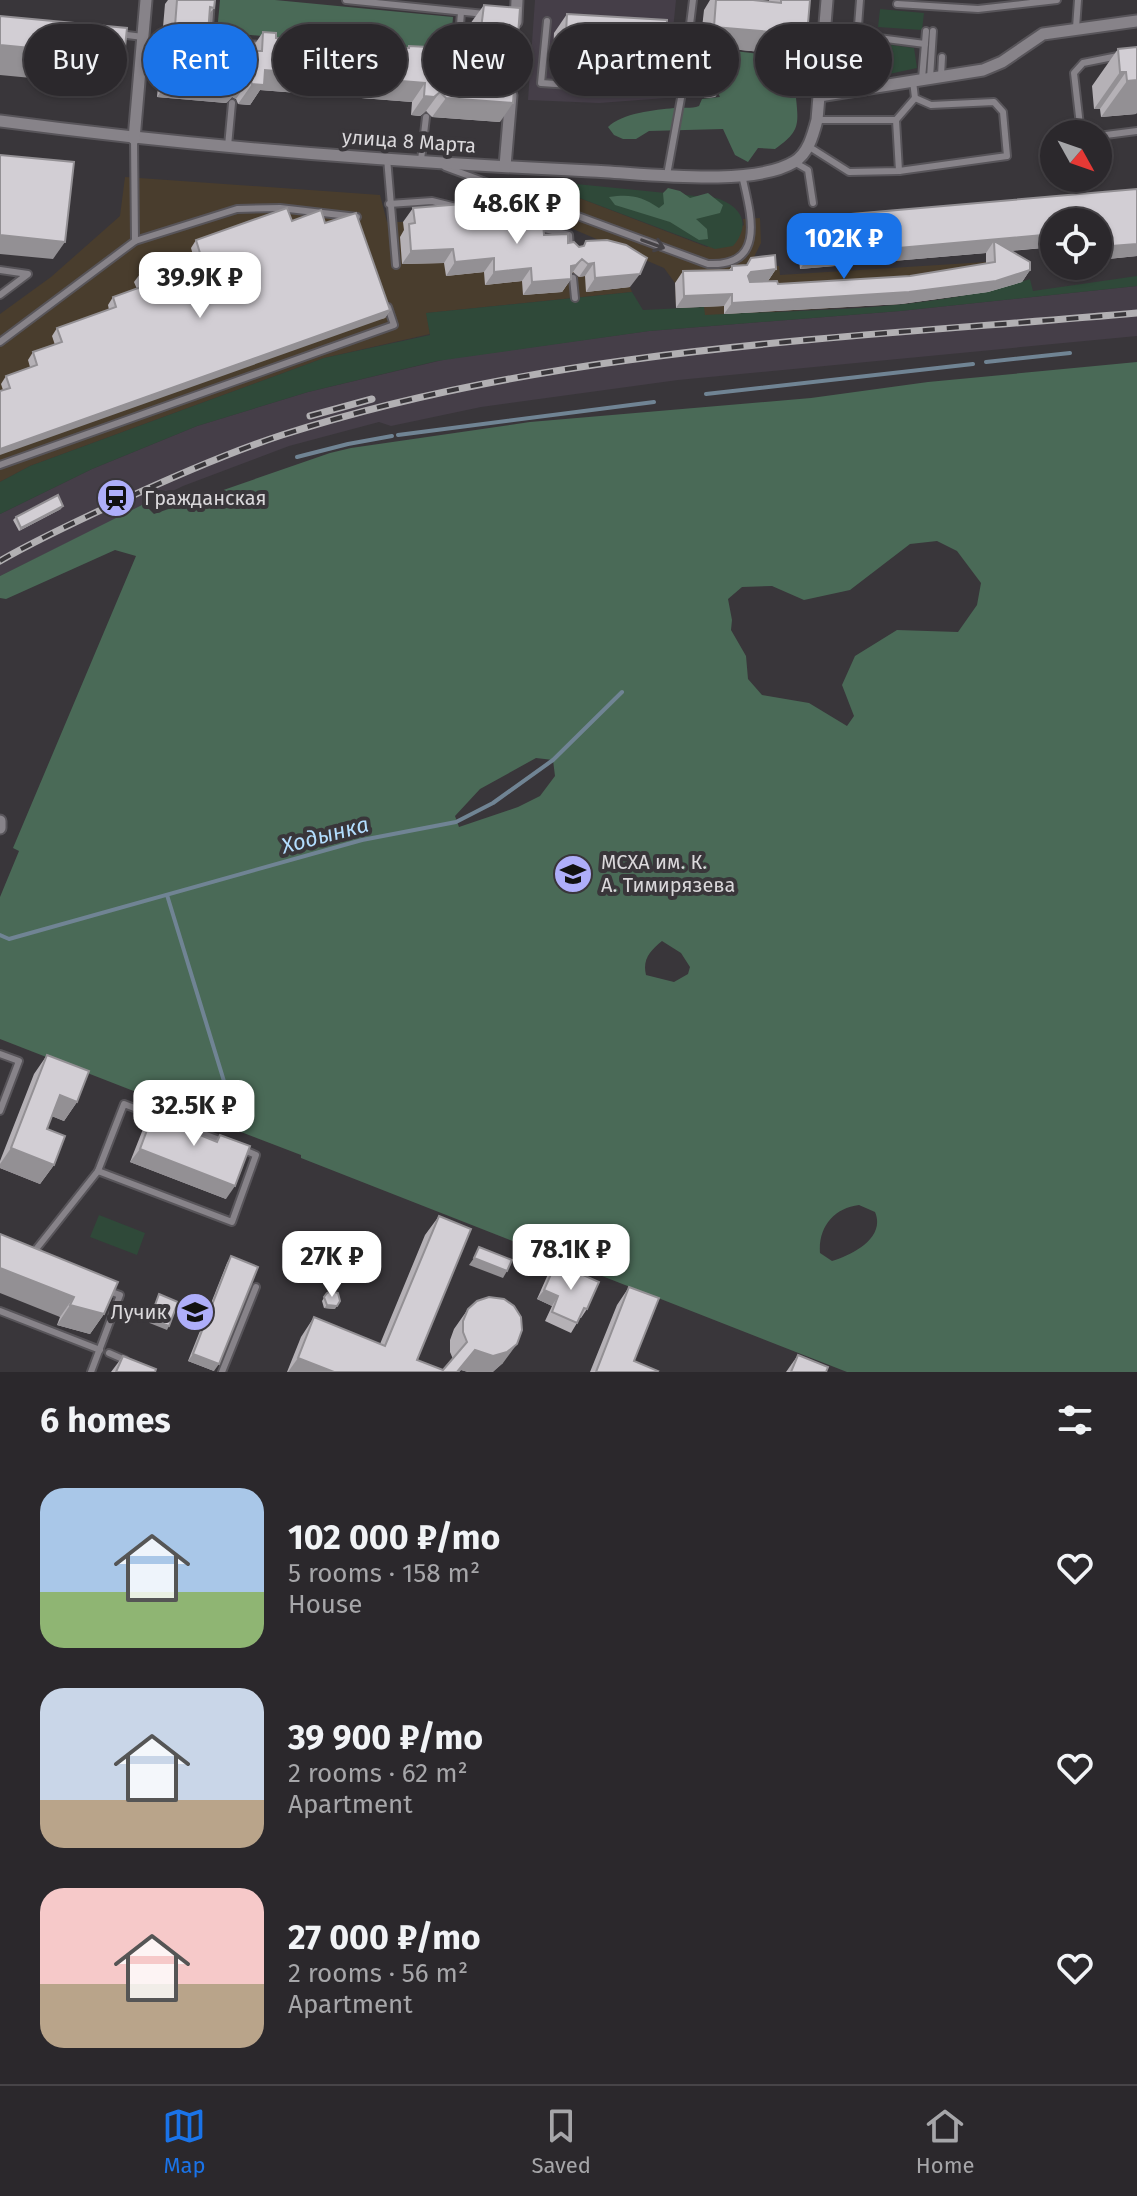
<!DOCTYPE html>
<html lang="en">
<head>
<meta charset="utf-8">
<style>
	:root { --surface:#2b282c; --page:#373438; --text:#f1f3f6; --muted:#a6a6a9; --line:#474448; --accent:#1a73e8 }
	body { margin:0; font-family:"Fira Sans",sans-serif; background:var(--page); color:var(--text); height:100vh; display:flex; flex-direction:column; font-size:30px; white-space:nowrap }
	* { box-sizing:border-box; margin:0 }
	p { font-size:26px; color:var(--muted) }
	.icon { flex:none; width:44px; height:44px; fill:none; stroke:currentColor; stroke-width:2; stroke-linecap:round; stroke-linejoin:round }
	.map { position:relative; height:1372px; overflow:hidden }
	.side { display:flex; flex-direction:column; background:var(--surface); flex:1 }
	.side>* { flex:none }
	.top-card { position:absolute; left:24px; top:24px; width:1090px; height:72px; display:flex; gap:16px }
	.needle { width:52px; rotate:130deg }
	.fabs { position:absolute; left:1040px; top:120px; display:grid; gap:16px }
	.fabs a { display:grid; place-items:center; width:72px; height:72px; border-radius:50%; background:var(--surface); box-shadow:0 2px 6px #0004,0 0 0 2px var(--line); font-size:40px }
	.price { position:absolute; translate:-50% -68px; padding:0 18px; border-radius:16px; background:#fff; color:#222; font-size:26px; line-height:52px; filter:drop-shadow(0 2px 4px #0008) }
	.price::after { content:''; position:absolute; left:50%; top:48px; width:24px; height:18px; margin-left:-12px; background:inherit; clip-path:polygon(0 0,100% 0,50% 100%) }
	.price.on { background:var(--accent); color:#fff }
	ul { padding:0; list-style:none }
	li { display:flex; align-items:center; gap:24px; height:200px; padding:0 40px }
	li span { display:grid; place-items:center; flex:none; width:224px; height:160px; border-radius:24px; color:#555 }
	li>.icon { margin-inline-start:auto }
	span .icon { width:96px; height:96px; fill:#fffc; stroke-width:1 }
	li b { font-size:34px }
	h2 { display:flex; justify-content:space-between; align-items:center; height:96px; padding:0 40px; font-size:34px }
	.pill { padding:0 28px; border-radius:36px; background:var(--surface); box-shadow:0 2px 6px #0004,0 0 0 2px var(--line); font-size:28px; line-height:72px }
	.pill.on { background:var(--accent); color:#fff }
	.dock { display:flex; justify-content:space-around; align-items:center; height:112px; border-top:2px solid var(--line); background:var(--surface); font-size:22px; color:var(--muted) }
	.dock a { display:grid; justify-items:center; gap:4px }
	.dock .on { color:var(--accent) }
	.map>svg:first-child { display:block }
	.industrial { fill:#493d2d }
	.built { fill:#453e48 }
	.green { fill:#2f4939 }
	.forest { fill:#4a6a57; fill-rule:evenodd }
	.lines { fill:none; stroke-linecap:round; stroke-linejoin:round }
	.stream { stroke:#708494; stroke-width:4 }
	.service-casing { stroke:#58555a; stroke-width:10 }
	.minor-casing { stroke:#58555a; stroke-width:15 }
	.service { stroke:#878389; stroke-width:6 }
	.minor { stroke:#878389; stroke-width:11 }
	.rail-casing { stroke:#b2b0b3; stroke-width:7 }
	.rail { stroke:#39363a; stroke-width:4; stroke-dasharray:12; stroke-linecap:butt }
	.wall { fill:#b5b1b6 }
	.shaded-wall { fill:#939094 }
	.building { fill:#d2ced4; stroke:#939094; stroke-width:2 }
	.oneway { stroke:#454246 }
	.labels { text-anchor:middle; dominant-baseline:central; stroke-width:8; stroke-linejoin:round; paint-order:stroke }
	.street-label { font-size:20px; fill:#dad8db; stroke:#39363a }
	.poi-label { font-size:20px; fill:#dad8db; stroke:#39363a; text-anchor:start }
	.water-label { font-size:22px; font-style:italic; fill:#b3ddfe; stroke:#39363a }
</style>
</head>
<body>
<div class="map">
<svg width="1137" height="1372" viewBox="0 0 1137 1372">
	<rect width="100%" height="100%" fill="#39363a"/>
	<g class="industrial">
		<path d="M125 177 380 195 387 222H403L630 287 632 292 427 313 430 334 324 358 30 466 0 482V314L51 277 120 216Z"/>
		<path d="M555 192 569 194 707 247 744 225 743 219 760 218 761 243 754 257 742 267 779 266 780 275 986 262 988 292 901 304 704 316V307L676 308 675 283 664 268 552 220Z"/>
	</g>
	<g class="built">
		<path d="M535 0H676L666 98 599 103 528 100Z"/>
		<path d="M1137 286V336L678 380 481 407 391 426 379 422 289 446 183 486 0 576V514L92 469 197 426 308 392 447 359 649 331 900 311Z"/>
	</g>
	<g class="green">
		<path d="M880 9 924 13 922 30 878 27Z"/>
		<path d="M868 42 914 48 917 68 866 79 864 73Z"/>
		<path d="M576 184 716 198C741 206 752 224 733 246L715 249 569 194 570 186Z"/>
		<path d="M1137 276V286L900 311 649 331 437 361 308 392 197 426 92 469 0 514V482L30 466 324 358 430 335 426 313 632 292 643 310 704 307 705 315C813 309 926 312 1030 279L1033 291Z"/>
		<path d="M99 1215 145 1233 137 1255 90 1237Z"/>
	</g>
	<g class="forest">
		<path d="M220 0H275L453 17 450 53 217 32Z"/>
		<path d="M709 48 784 57 792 63 795 74 787 90 790 97 796 98C799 126 799 132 775 149L758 148 748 162 735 155 723 129 649 131 636 139H623L614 135 608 127C622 113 655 110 674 108 683 107 691 109 699 106L702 99 720 97 710 76 701 71 698 60Z"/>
		<path d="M668 188 680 191 690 198 708 193 723 205 720 213 696 219 707 229 708 239 699 240 670 222 615 205 609 197C630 194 641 196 659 208L664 204 663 193Z"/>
		<path d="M1137 362V1372H847L301 1158V1155L189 1112 186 1106 173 1101 167 1104 0 1039V897L19 851 13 848 136 556 115 550 6 599 0 598V576L144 504 154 514 330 453 351 448 530 422 811 398 928 382ZM937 541 957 551 981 583 977 605 958 632 897 630 855 656 842 685 854 716 847 726 809 703 762 695 748 679 746 656 731 630 732 620 728 599 742 587 772 586 804 600 850 590 910 544ZM536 758 553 760 555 776 540 796 518 807 459 827 455 816 480 789ZM662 941 681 953 690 967 688 974 674 982 646 975C642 959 651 950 662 941ZM859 1205 875 1212C886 1238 852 1255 832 1261L820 1253C818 1227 834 1208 859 1205Z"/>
	</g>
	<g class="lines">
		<g class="stream">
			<path d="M986 362 1070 353"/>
			<path d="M706 394 973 364"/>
			<path d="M398 435 654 402"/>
			<path d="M297 457 348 444 392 436"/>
			<path d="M167 895 231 1104"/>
			<path d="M0 935 9 939 362 840 456 822 493 803 553 760 622 692"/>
		</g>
		<g class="service-casing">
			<g id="service">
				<path d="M211 0 208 41 259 45"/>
				<path d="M346 0 485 14"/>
				<path d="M897 4 978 9 1057 0"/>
				<path d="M547 21 541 83 659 91 662 55"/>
				<path d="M1076 28 1078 0"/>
				<path d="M824 31 925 44"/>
				<path d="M119 34 143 37"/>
				<path d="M421 61 457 65 461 12"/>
				<path d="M941 76 942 57"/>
				<path d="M930 78 933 31"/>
				<path d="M922 79 926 31"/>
				<path d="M853 91 860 0"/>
				<path d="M896 120 915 98"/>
				<path d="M1081 134 1074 73 1083 63 1118 56"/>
				<path d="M1098 136 1137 131"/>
				<path d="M134 139 135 241"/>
				<path d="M228 146 232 103"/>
				<path d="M808 146 849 172 899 171 896 120H817"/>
				<path d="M387 158 396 265"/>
				<path d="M421 160 426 117"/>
				<path d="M794 162 808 170 813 203"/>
				<path d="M445 167 708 264C768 267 750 212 742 175"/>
				<path d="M899 171 1007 156 1003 112 994 102 931 105 915 98 913 81"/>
				<path d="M667 175 681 98 693 0"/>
				<path d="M389 204 432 201 569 235 570 248"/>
				<path d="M0 270 28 274 0 295"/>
				<path d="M573 278 575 298"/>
				<path d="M0 342 135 241 237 209 280 208 357 217"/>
				<path d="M0 465 394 325 388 307"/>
				<path d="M0 1054 19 1061 0 1111"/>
				<path d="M180 1125 222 1141"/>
				<path d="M98 1171 124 1104 155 1116"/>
				<path d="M33 1253 98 1171 232 1222 256 1155 244 1150"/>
				<path d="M0 1311 100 1350"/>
				<path d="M109 1353 125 1360"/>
				<path d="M91 1372 120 1295 106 1290"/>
				<path d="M222 1372 256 1287"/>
			</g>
		</g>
		<g class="minor-casing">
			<g id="minor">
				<path d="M516 22 517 0"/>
				<path d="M819 96 983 70 1002 62 1043 34 1137 21"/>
				<path d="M0 121C196 147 393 162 591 171 642 173 751 188 794 162 808 154 813 135 817 120L827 0"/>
				<path d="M134 139 146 0"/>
				<path d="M505 166 511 95"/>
				<path d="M0 821V828"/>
			</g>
		</g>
		<use href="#service" class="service"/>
		<use href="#minor" class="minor"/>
		<g class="rail-casing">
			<g id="rail">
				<path d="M310 416 372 399"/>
				<path d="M0 561C36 540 75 522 114 504 168 479 224 454 282 435 555 347 853 338 1137 313"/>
			</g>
		</g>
		<use href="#rail" class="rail"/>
	</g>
	<g class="wall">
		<path d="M168 0H215L214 8 209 14 207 47 249 56 250 51 263 32 276 38 408 48 409 46 427 62 442 69 472 66 474 49 468 48 470 24 484 5 500 122 432 117 426 111 420 116 411 115 412 102 260 90 250 105 238 104 236 99 232 97 226 103 157 97 165 4Z"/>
		<path d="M710 0H753L769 1V0H810L807 35 794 55 700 46 704 10Z"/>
		<path d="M567 14 665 58 651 77 552 71 554 33Z"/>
		<path d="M1137 47 1136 114 1101 117 1100 109H1094L1092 86 1118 49Z"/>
		<path d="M704 80 718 93 715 97 704 98 702 83Z"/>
		<path d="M1137 189V256L1098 260V222H1054V247L1010 251 1030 270 1022 282 988 292 901 304 724 314V306L676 308 675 283 683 271 729 270 732 266 776 269 768 281 778 284 910 276 986 264V253L800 269 796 231 806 218Z"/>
		<path d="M413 208 465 217 493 227 544 235 579 247 583 246 586 241 630 287 586 292 585 276 579 277 573 272 571 274V279L562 292 523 295 522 281 485 285 484 272 446 276 444 263 402 264 400 237 404 230 403 222Z"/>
		<path d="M292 221 325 223 390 310 385 318 3 390 1 384 6 376 30 367 28 360 33 352 55 345 52 336 57 328 109 310 108 305 113 297 137 289 134 282 140 274 193 255 191 248 196 240Z"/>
		<path d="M61 509 19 531 13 520 16 517Z"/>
		<path d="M47 1055 77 1102 64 1121 52 1116 47 1129 54 1165 40 1184 0 1168V1161L34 1074Z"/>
		<path d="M156 1106 185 1129 216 1141 220 1135 226 1199 130 1162 147 1119Z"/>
		<path d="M439 1216 417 1360 443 1370 453 1359 450 1352V1340L454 1329 468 1309 503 1363 492 1372H468L461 1370 459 1372H287L301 1337 314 1317 380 1344 425 1235Z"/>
		<path d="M0 1234 104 1314 90 1334 57 1325 60 1317Z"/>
		<path d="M231 1256 214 1371 188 1361 227 1263Z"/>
		<path d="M556 1263 587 1309 581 1318H580L571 1333 545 1321 552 1306 537 1299 549 1272Z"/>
		<path d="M629 1287 634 1361 657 1372H590L617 1305Z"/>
		<path d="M327 1293 335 1309 324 1308 322 1301Z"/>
		<path d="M798 1355 826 1372H786Z"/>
		<path d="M123 1356 155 1372H111Z"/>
	</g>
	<g class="shaded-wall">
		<path d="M714 27 807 35 794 55 700 46Z"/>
		<path d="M481 29H487L474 49 468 48Z"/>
		<path d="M0 45 124 57 105 85 0 75Z"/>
		<path d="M565 52 665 58 651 77 552 71Z"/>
		<path d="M265 70 425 83 412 102 260 90 250 105 238 104 252 84Z"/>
		<path d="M1120 72H1126L1100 109H1094Z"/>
		<path d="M171 78H245L250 79 236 99 232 97 226 103 157 97Z"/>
		<path d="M1137 80V113L1136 114 1101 117 1127 81Z"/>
		<path d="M440 92 426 111 420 116 411 115 424 96Z"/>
		<path d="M718 93 715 97 704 98 706 95Z"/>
		<path d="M446 98 513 103 500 122 432 117Z"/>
		<path d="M1054 234V247L995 252 994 241 986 253 800 269 809 256Z"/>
		<path d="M0 235 65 242 53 259 0 254Z"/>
		<path d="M1137 244V256L1098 260V247Z"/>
		<path d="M453 249 444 263 402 264 411 251Z"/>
		<path d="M494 258 484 272 446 276 455 262Z"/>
		<path d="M582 259 573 272 567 278 571 266Z"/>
		<path d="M594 263 585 276 579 277 588 264Z"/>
		<path d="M531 268 522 281 485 285 494 272Z"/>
		<path d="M776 269 768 281 743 284 751 272Z"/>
		<path d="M1030 270 1022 282 988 292 901 304 724 314 732 303Z"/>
		<path d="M640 274 630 287 586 292 595 278Z"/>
		<path d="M571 279 562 292 523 295 532 282Z"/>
		<path d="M732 294 724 306 676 308 684 296Z"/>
		<path d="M390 310 385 318 0 455V449Z"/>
		<path d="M63 506 61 509 19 531 21 528Z"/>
		<path d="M60 1095 77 1102 64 1121 46 1114Z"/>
		<path d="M11 1148 54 1165 40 1184 0 1168V1164Z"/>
		<path d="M140 1149 235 1186 226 1199 130 1162Z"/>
		<path d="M474 1258 507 1271 503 1278 469 1265Z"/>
		<path d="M0 1268 74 1297 60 1317 0 1293Z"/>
		<path d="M544 1290 558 1296 552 1306 537 1299Z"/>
		<path d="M70 1305 104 1314 90 1334 57 1325Z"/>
		<path d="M327 1305 337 1306 335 1309 324 1308Z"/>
		<path d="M150 1319 169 1326 167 1330 147 1322Z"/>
		<path d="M517 1344 503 1363 493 1372H468L461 1370 459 1372H457L475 1350Z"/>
		<path d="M193 1354 219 1364 214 1371 188 1361Z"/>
		<path d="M298 1358 334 1372H288Z"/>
	</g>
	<g class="building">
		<path d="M177 0H215L214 8 210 7 207 47 243 50 245 55 249 56 255 51H262L263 32 276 33V38L409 48V46L428 47 427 62 438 63 442 69H447L450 64 484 67 487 29H481L484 5 520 8 513 103 446 98 440 92 434 97 424 96 425 83 265 70 264 85 252 84 250 79 245 78 240 83 171 78Z"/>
		<path d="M716 0H753L781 3V0H810L807 35 714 27Z"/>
		<path d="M567 14 667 20 665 58 565 52Z"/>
		<path d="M0 16 127 28 124 57 0 45Z"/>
		<path d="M1137 47V80L1127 81 1126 72H1120L1118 49Z"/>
		<path d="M716 79 718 93 706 95 704 80Z"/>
		<path d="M0 155 74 162 65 242 0 235Z"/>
		<path d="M1137 189V244L1098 247V222H1054V234L809 256 806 218Z"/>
		<path d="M463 204 465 217 492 216 493 227 543 223 544 235 568 234V243L574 242 579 247 584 246 586 241 607 240 626 245 647 258 640 274 595 278 594 263 588 264 582 259 576 265 571 266V279L532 282 531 268 494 272V258L455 262 453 249 411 251 409 224 415 223 413 208Z"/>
		<path d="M287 208 292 221 321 210 325 223 356 213 390 310 0 449V391L10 388 6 376 37 365 33 352 62 342 57 328 116 307 113 297 144 286 140 274 200 253 196 240Z"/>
		<path d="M994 241 1030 262V270L996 281 909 292 732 303V294L684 296 683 271 732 270V266L747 265 751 258 775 255 776 269 751 272 748 276 750 282 777 281 778 284 910 276 995 262Z"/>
		<path d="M58 495 63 506 21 528 16 517Z"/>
		<path d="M47 1055 89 1071 77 1102 60 1095 47 1129 65 1136 54 1165 11 1148Z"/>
		<path d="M156 1106 189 1119 185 1129 217 1142 220 1135 250 1146 235 1186 140 1149Z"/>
		<path d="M439 1216 471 1229 417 1360 443 1370 467 1342 463 1332V1321L468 1309 477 1301 489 1297 504 1299 514 1306 521 1317 522 1330 517 1344 507 1352 493 1356 475 1350 457 1372H334L298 1358 314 1317 385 1346Z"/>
		<path d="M0 1234 118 1282 104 1314 70 1305 74 1297 0 1268Z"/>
		<path d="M479 1247 512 1260 507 1271 474 1258Z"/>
		<path d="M231 1256 258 1267 219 1364 193 1354Z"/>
		<path d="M556 1263 599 1282 587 1309 584 1308 577 1323 552 1312 558 1296 544 1290Z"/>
		<path d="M629 1287 659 1298 634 1361 658 1371 657 1372H596Z"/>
		<path d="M331 1291 338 1293 340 1301 337 1306 327 1305 324 1297 327 1293Z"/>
		<path d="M159 1294 178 1302 169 1326 150 1319Z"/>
		<path d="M798 1355 828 1367 826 1372H791Z"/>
		<path d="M123 1356 156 1369 155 1372H116Z"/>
	</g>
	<defs><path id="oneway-shaft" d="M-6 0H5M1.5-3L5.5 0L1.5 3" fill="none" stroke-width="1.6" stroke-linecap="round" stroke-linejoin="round" transform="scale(2)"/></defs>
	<use class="oneway" href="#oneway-shaft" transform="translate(653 244) rotate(20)"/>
	<defs>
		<g id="station-disc" transform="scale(2)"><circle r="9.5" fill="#aeaefa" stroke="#39363a"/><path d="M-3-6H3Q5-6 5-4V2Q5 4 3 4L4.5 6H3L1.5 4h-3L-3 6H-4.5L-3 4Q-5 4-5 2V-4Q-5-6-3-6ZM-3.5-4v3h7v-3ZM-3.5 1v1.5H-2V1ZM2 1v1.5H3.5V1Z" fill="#111"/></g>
		<g id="university-disc" transform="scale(2)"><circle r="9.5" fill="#aeaefa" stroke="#39363a"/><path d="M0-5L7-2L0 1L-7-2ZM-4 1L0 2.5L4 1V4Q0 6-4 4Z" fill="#111"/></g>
		<g id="school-disc" transform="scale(2)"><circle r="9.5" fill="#aeaefa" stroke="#39363a"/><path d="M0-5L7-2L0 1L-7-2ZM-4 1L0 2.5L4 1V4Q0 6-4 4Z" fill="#111"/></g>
	</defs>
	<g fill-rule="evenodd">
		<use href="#station-disc" x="116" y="498"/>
		<use href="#university-disc" x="573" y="874"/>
		<use href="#school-disc" x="195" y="1312"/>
	</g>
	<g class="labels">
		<g class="street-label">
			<text transform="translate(409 141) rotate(4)">улица 8 Марта</text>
		</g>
		<g class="poi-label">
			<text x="144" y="498">Гражданская</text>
			<text x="601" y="862">МСХА им. К.<tspan x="601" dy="23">А. Тимирязева</tspan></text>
			<text x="167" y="1312" text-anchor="end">Лучик</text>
		</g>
		<g class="water-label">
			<text transform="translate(325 835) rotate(-15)">Ходынка</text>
		</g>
	</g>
</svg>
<div class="fabs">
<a><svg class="needle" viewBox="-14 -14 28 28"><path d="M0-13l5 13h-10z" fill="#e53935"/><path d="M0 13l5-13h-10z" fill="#a6a6a9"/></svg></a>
<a><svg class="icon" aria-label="locate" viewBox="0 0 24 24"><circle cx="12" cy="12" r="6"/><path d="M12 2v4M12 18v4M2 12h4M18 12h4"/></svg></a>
</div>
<b class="price" style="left:517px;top:246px">48.6K ₽</b>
<b class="price on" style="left:844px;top:281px">102K ₽</b>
<b class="price" style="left:200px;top:320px">39.9K ₽</b>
<b class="price" style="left:194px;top:1148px">32.5K ₽</b>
<b class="price" style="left:571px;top:1292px">78.1K ₽</b>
<b class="price" style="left:332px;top:1299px">27K ₽</b>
<div class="top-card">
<a class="pill">Buy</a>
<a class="pill on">Rent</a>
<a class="pill">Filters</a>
<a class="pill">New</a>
<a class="pill">Apartment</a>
<a class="pill">House</a>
</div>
</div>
<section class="side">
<h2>6 homes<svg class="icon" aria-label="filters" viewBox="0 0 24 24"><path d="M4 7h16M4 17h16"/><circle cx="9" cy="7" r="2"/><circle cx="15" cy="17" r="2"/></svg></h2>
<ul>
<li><span style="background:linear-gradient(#a9c7e8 65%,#8fb573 0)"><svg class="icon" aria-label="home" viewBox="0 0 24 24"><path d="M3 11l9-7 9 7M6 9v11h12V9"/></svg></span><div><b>102 000 ₽/mo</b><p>5 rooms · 158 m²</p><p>House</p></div><svg class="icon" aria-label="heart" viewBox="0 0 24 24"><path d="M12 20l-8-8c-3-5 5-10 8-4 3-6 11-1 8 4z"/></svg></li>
<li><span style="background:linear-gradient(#c9d6e8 70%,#b9a48a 0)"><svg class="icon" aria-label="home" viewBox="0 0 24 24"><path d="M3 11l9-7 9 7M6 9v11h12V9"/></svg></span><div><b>39 900 ₽/mo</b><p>2 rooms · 62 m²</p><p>Apartment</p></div><svg class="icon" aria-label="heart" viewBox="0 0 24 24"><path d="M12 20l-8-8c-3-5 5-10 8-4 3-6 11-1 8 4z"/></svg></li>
<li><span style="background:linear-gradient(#f6c9c9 60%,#b9a48a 0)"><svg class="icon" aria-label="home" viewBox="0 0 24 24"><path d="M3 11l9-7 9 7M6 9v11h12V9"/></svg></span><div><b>27 000 ₽/mo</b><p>2 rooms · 56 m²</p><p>Apartment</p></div><svg class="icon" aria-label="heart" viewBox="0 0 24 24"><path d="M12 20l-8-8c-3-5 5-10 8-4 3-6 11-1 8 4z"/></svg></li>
</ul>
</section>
<nav class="dock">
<a class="on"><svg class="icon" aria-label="map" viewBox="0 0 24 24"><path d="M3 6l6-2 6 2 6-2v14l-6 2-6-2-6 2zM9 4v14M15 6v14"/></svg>Map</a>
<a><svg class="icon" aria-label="saved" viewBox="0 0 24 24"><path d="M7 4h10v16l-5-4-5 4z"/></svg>Saved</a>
<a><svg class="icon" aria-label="home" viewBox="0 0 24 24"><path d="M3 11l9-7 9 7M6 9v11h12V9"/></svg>Home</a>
</nav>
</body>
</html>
